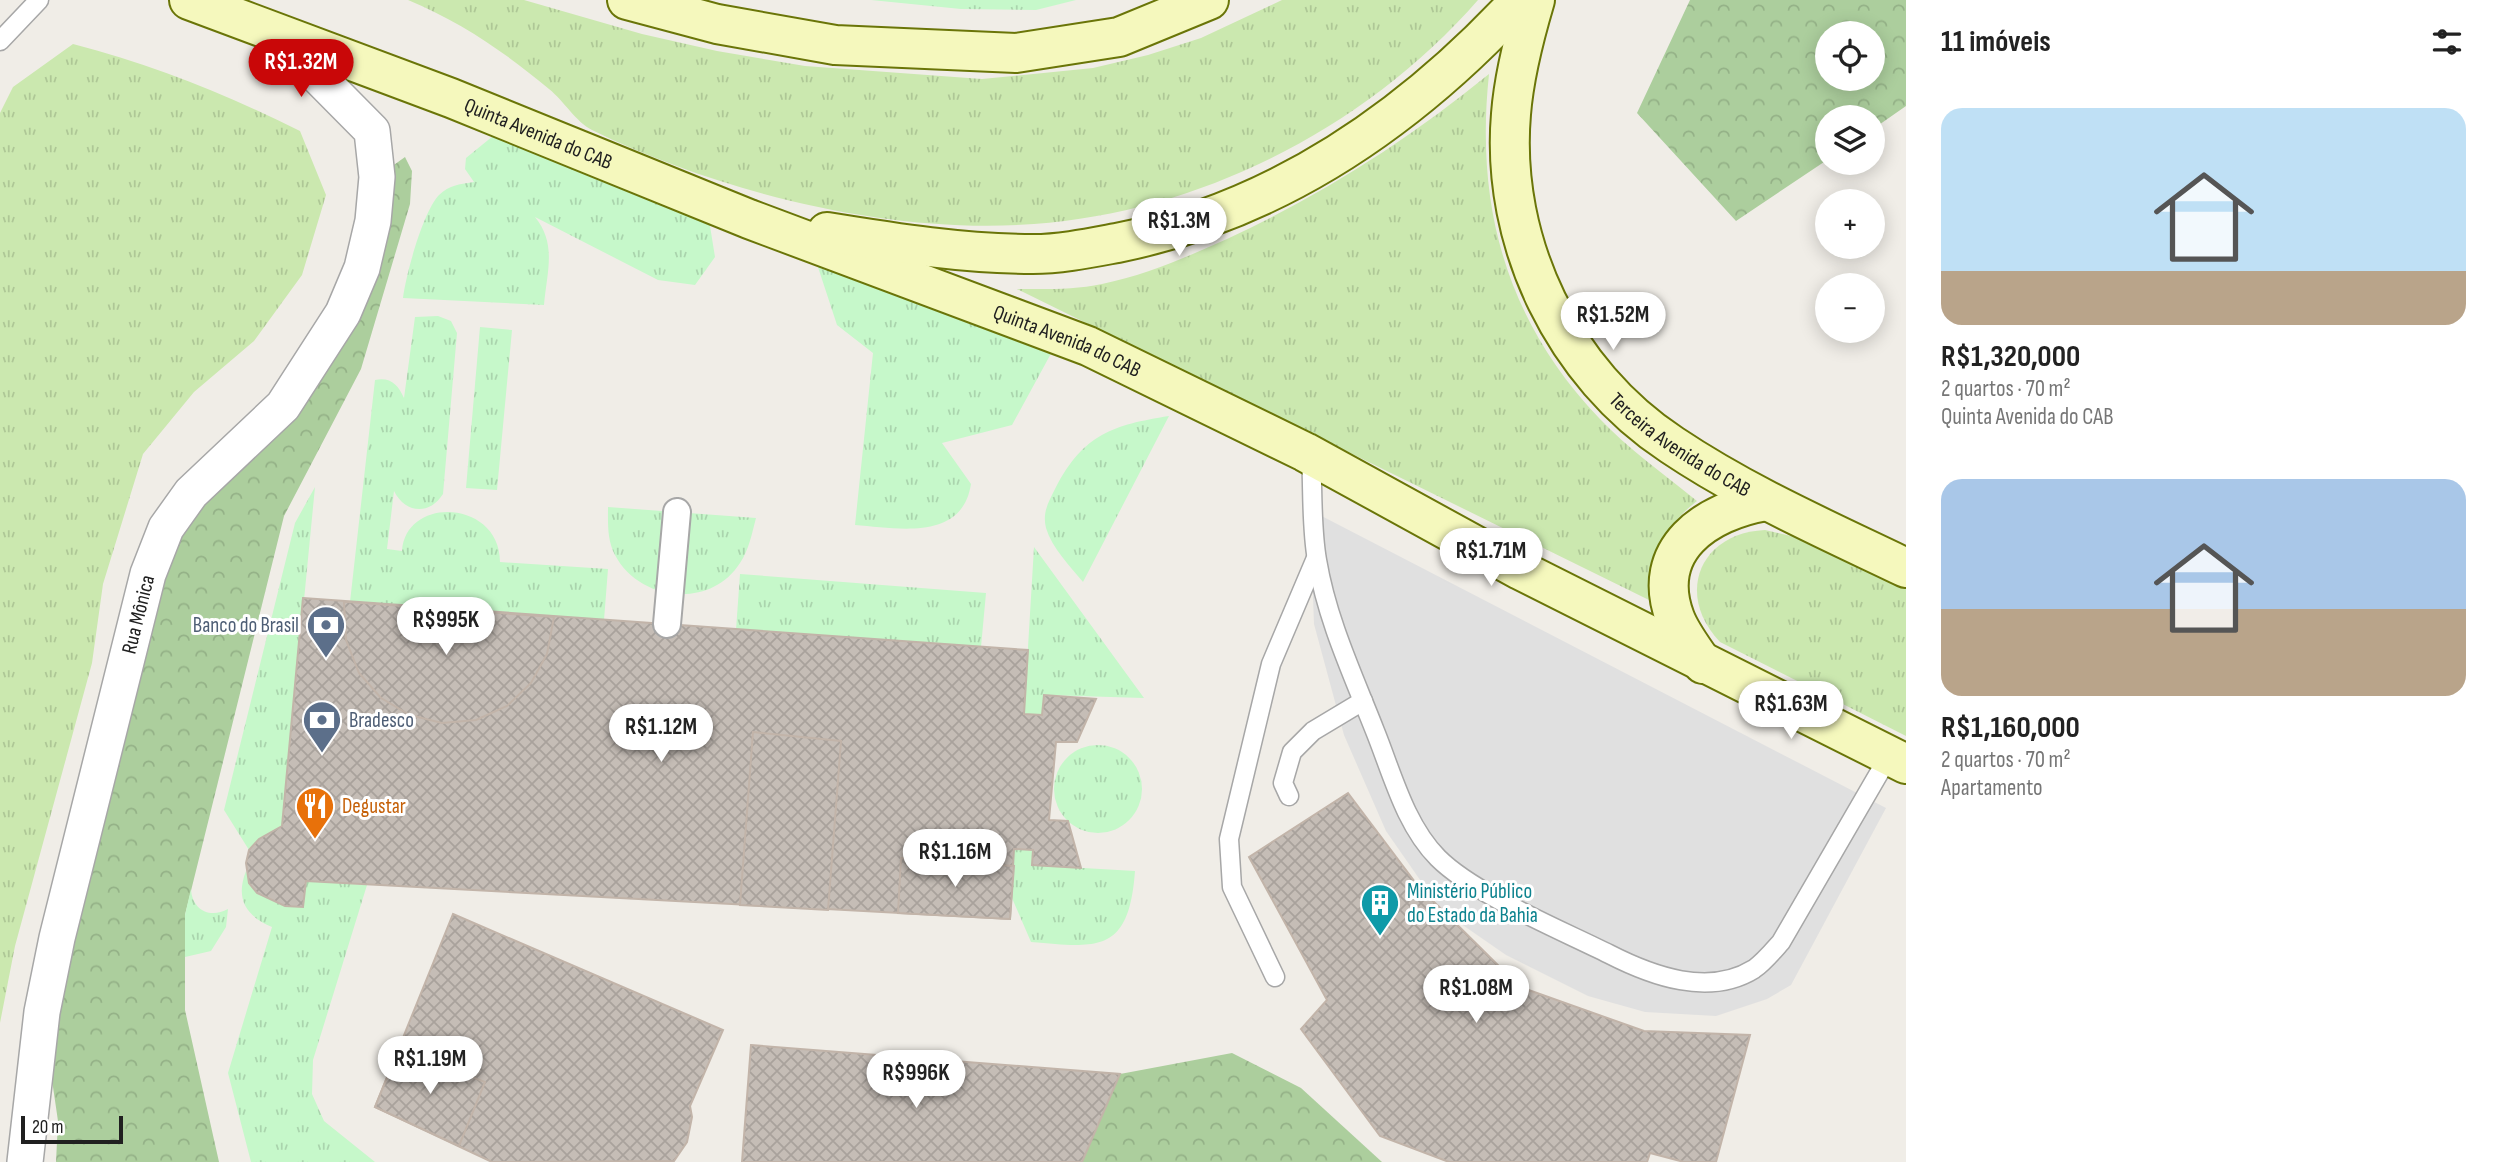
<!DOCTYPE html>
<html lang="pt">
<head>
<meta charset="utf-8">
<style>
	:root { --surface:#fff; --page:#f6f6f6; --text:#222; --muted:#767676; --accent:#c90708 }
	body { margin:0; font-family:"Sofia Sans Condensed",sans-serif; background:var(--page); color:var(--text); height:100vh; display:flex; flex-direction:column; font-size:26px; white-space:nowrap }
	* { box-sizing:border-box; margin:0 }
	p { font-size:23px; color:var(--muted) }
	.icon { flex:none; width:38px; height:38px; fill:none; stroke:currentColor; stroke-width:2; stroke-linecap:round; stroke-linejoin:round }
	.map { position:relative; flex:1; overflow:hidden }
	.side { display:flex; flex-direction:column; background:var(--surface); width:595px }
	.side>* { flex:none }
	.controls { position:absolute; left:1815px; top:21px; display:grid; gap:14px }
	.controls a { display:grid; place-items:center; width:70px; height:70px; border-radius:50%; background:var(--surface); box-shadow:0 4px 18px #0003; font-size:35px }
	.scale { position:absolute; left:21px; bottom:18px; width:102px; box-sizing:border-box; padding-left:7px; border:4px solid #202020; border-top:0; font-size:19px; line-height:24px; white-space:nowrap; color:#202020; -webkit-text-stroke:5px #fff; paint-order:stroke }
	.price { position:absolute; translate:-50% -60px; padding:0 16px; border-radius:24px; background:#fff; color:#222; font-size:23px; line-height:46px; filter:drop-shadow(0 2px 4px #0008) }
	.price::after { content:''; position:absolute; left:50%; top:42px; width:21px; height:16px; margin-left:-10px; background:inherit; clip-path:polygon(0 0,100% 0,50% 100%) }
	.price.on { background:var(--accent); color:#fff }
	ul { padding:0; list-style:none }
	li { display:grid; align-content:center; gap:14px; height:371px; padding:0 35px }
	li span { display:grid; place-items:center; height:217px; border-radius:21px; color:#555 }
	li>.icon { margin-inline-start:auto }
	span .icon { width:126px; height:126px; fill:#fffc; stroke-width:1 }
	li b { font-size:30px }
	h2 { display:flex; justify-content:space-between; align-items:center; height:84px; padding:0 35px; font-size:30px }
	main { display:flex; flex:1; min-height:0 }
	.map>svg:first-child { display:block }
	.grass { fill:url(#grass-tufts) }
	.forest { fill:url(#forest-crowns); fill-rule:evenodd }
	.park { fill:url(#park-tufts) }
	.parking { fill:#e0e0e0 }
	.building { fill:url(#building-cross-hatch); stroke:#c2b4a9; stroke-width:2 }
	.lines { fill:none; stroke-linecap:round; stroke-linejoin:round }
	.service-casing { stroke:#a7a7a7; stroke-width:21 }
	.pedestrian-casing { stroke:#a7a7a7; stroke-width:30 }
	.minor-casing { stroke:#a7a7a7; stroke-width:38 }
	.secondary-casing { stroke:#6a7508; stroke-width:42 }
	.service { stroke:#fff; stroke-width:18 }
	.pedestrian { stroke:#fff; stroke-width:26 }
	.minor { stroke:#fff; stroke-width:35 }
	.secondary { stroke:#f5f8bd; stroke-width:38 }
	.labels { text-anchor:middle; dominant-baseline:central; stroke-width:6; stroke-linejoin:round; paint-order:stroke }
	.street-label { font-size:21px; fill:#202020; stroke:#fff }
	.service-label { font-size:21px; fill:#4e5e75; stroke:#fff; text-anchor:end }
	.food-label { font-size:21px; fill:#c56008; stroke:#fff; text-anchor:start }
	.culture-label { font-size:21px; fill:#0d838f; stroke:#fff; text-anchor:start }
</style>
</head>
<body>
<main>
<div class="map">
<svg width="1906" height="1162" viewBox="0 0 1906 1162">
	<defs>
		<pattern id="grass-tufts" width="24" height="20" patternUnits="userSpaceOnUse" patternTransform="scale(1.75)"><rect width="24" height="20" fill="#cbe8af"/><path d="M3 7l-1-3M5 7V3M7 7l1-3M15 17l-1-3M17 17v-4M19 17l1-3" fill="none" stroke="#aec796"/></pattern>
		<pattern id="forest-crowns" width="20" height="18" patternUnits="userSpaceOnUse" patternTransform="scale(1.75)"><rect width="20" height="18" fill="#acce9d"/><path d="M2 6a3 3 0 1 1 6 0M12 15a3 3 0 1 1 6 0" fill="none" stroke="#94b187"/></pattern>
		<pattern id="park-tufts" width="24" height="20" patternUnits="userSpaceOnUse" patternTransform="scale(1.75)"><rect width="24" height="20" fill="#c6f8ca"/><path d="M3 7l-1-3M5 7V3M7 7l1-3M15 17l-1-3M17 17v-4M19 17l1-3" fill="none" stroke="#aad4ad"/></pattern>
		<pattern id="building-cross-hatch" width="8" height="8" patternUnits="userSpaceOnUse" patternTransform="scale(1.75)"><rect width="8" height="8" fill="#c5bdb6"/><path d="M0 0l8 8M0 8l8-8" fill="none" stroke="#a9a29c"/></pattern>
	</defs>
	<rect width="100%" height="100%" fill="#f0ede7"/>
	<g class="grass">
		<path d="M408 0H524L642 34 717 51 805 66 982 79 1093 68 1148 55 1201 38 1282 0H1478C1367 127 1202 212 1034 224 891 235 721 193 592 130 576 122 564 101 549 89 506 53 461 22 408 0Z"/>
		<path d="M73 44C153 65 226 94 300 131L326 195 302 275 254 341 194 392 143 454 103 584 92 663 15 946 0 1023V113L13 87Z"/>
		<path d="M1489 74C1475 206 1506 320 1599 418 1628 449 1664 474 1697 501 1663 527 1650 558 1649 600L1017 289C1046 289 1074 290 1102 284 1146 275 1187 257 1227 239 1322 195 1408 140 1489 74Z"/>
		<path d="M1765 530 1808 540 1906 587V736L1720 642C1675 595 1699 533 1765 530Z"/>
	</g>
	<g class="forest">
		<path d="M1690 0H1906V106L1873 129 1872 117H1827V160L1736 221 1637 113ZM1827 33H1872V79H1827Z"/>
		<path d="M405 157 412 171 410 204 361 369 284 516 185 915V1010L219 1162H56L58 1121 42 1012 148 574 313 362 377 177Z"/>
		<path d="M1232 1053 1301 1088 1382 1162H1082L1120 1074Z"/>
	</g>
	<g class="park">
		<path d="M871 0H1076L1036 10 961 9Z"/>
		<path d="M493 136 706 201 715 257 695 285 658 280 535 217C557 244 547 271 544 305L403 298C406 274 423 212 439 195 449 185 461 184 474 182L465 169 466 158Z"/>
		<path d="M815 258 1060 337 1012 425 942 443 971 484C962 542 897 528 855 525L873 353 837 325Z"/>
		<path d="M438 316 451 321 457 333 443 494C429 516 405 513 394 491L387 549 402 551C406 495 500 500 500 562L608 569 604 620 350 602 375 380C391 377 398 385 404 398L415 317Z"/>
		<path d="M480 327 512 330 497 490 466 488Z"/>
		<path d="M1169 416 1083 582C1070 566 1052 548 1046 528 1042 512 1049 501 1056 487 1084 434 1113 425 1169 416Z"/>
		<path d="M315 487 282 826 259 839 249 850 224 810 295 523Z"/>
		<path d="M608 507 756 518C752 533 749 550 740 563 710 610 639 601 615 555 607 540 608 523 608 507Z"/>
		<path d="M1034 547 1144 698 1044 695 1042 715 1024 714Z"/>
		<path d="M740 574 986 593 981 647 736 630Z"/>
		<circle cx="1098" cy="789" r="44"/>
		<path d="M1014 849 1033 850 1032 865 1135 871C1129 953 1099 948 1031 942L1012 898Z"/>
		<path d="M246 871C251 892 266 898 285 906L306 881 367 885 313 1060 312 1094 324 1121 375 1162H251L228 1073 272 927C246 916 235 899 246 871Z"/>
		<path d="M191 889C192 910 210 919 228 909L226 927 211 951 185 957V915Z"/>
	</g>
	<path class="parking" d="M1310 510 1886 808 1791 985 1767 999 1716 1016 1645 1012 1588 996 1506 955 1441 910 1386 831 1344 735 1314 624Z"/>
	<g class="building">
		<path d="M303 598 1028 650 1024 714 1042 715 1044 695 1096 699 1077 742H1056L1049 820 1068 821 1081 868 1032 865 1033 850 1014 849 1010 919 306 881 303 907 285 906 257 893 249 883 246 863 249 850 259 839 282 826Z"/>
		<path d="M344 602H349L554 617 547 654 531 683 507 706 476 720 442 723 410 715 381 698 359 673 346 640Z"/>
		<path d="M753 732 841 741 828 910 740 905Z"/>
		<path d="M1348 793 1418 886 1520 987 1644 1031 1750 1035 1716 1162H1684L1650 1153 1647 1162H1449L1380 1136 1301 1029 1327 1000 1249 857Z"/>
		<path d="M901 858 1014 866 1010 919 898 913Z"/>
		<path d="M453 914 723 1030 690 1106 692 1117 687 1142 674 1161 492 1162 375 1107Z"/>
		<path d="M751 1045 826 1051 1120 1074 1082 1162H742Z"/>
		<path d="M399 1048 485 1082 459 1146 375 1107Z"/>
	</g>
	<g class="lines">
		<g class="service-casing">
			<g id="service">
				<path d="M0 41 39 0"/>
				<path d="M1311 455C1313 489 1311 526 1317 560 1327 620 1353 675 1375 731 1392 773 1405 825 1438 858 1474 894 1561 930 1609 954 1652 976 1709 997 1754 969 1764 962 1773 951 1781 942L1889 756"/>
				<path d="M1289 796 1283 783 1292 752 1313 731 1363 701"/>
				<path d="M1275 977 1232 887 1229 839 1271 664 1316 558"/>
			</g>
		</g>
		<g class="pedestrian-casing">
			<path id="pedestrian" d="M667 624 677 512"/>
		</g>
		<g class="minor-casing">
			<g id="minor">
				<path id="s1" d="M25 1162 42 1012 57 938 148 574 166 528 191 493 283 406 343 313 362 268 373 221 377 177 372 131 273 31"/>
			</g>
		</g>
		<g class="secondary-casing">
			<g id="secondary">
				<path id="s2" d="M189 0 451 98 749 219 1088 346 1305 452 1520 570 1906 764"/>
				<path d="M627 0 717 24 835 45 1016 53 1119 37 1209 0"/>
				<path id="s3" d="M1535 0C1524 37 1514 75 1511 114 1500 243 1564 374 1672 445 1745 494 1827 530 1906 568"/>
				<path d="M827 232C895 243 965 254 1033 254 1061 254 1090 248 1117 243 1277 211 1411 118 1520 0"/>
				<path d="M1703 664C1693 649 1681 634 1675 618 1649 549 1707 511 1766 501"/>
			</g>
		</g>
		<use href="#service" class="service"/>
		<use href="#pedestrian" class="pedestrian"/>
		<use href="#minor" class="minor"/>
		<use href="#secondary" class="secondary"/>
	</g>
	<defs>
		<g id="bank-pin" transform="scale(2.0125)"><path d="M0 17L-7.5 6A9.5 9.5 0 1 1 7.5 6Z" fill="#5c6f8a" stroke="#fff"/><path d="M-6-4H6V4H-6ZM0-2.3a2.3 2.3 0 1 0 0 4.6a2.3 2.3 0 1 0 0-4.6Z" fill="#fff"/></g>
		<g id="restaurant-pin" transform="scale(2.0125)"><path d="M0 17L-7.5 6A9.5 9.5 0 1 1 7.5 6Z" fill="#e8710a" stroke="#fff"/><path d="M-5-6h1v4h1v-4h1v4h1v-4h1v5L-1.5 .5V6h-2V.5L-5-1ZM5-6V6H3V1.5H1.5Q1.5-4 5-6Z" fill="#fff"/></g>
		<g id="building-pin" transform="scale(2.0125)"><path d="M0 17L-7.5 6A9.5 9.5 0 1 1 7.5 6Z" fill="#0f9aa8" stroke="#fff"/><path d="M-4-6H4V6H1V3H-1V6H-4ZM-2.5-4.3h1.7v1.8h-1.7ZM.8-4.3h1.7v1.8H.8ZM-2.5-1h1.7V.8h-1.7ZM.8-1h1.7V.8H.8Z" fill="#fff"/></g>
	</defs>
	<g fill-rule="evenodd">
		<use href="#bank-pin" x="326" y="625"/>
		<use href="#bank-pin" x="322" y="720"/>
		<use href="#restaurant-pin" x="315" y="806"/>
		<use href="#building-pin" x="1380" y="903"/>
	</g>
	<g class="labels">
		<g class="street-label">
			<text stroke="none"><textPath href="#s2" startOffset="374">Quinta Avenida do CAB</textPath></text>
			<text stroke="none"><textPath href="#s2" startOffset="942">Quinta Avenida do CAB</textPath></text>
			<text stroke="none"><textPath href="#s3" startOffset="509">Terceira Avenida do CAB</textPath></text>
			<text stroke="none"><textPath href="#s1" startOffset="560">Rua Mônica</textPath></text>
		</g>
		<g class="service-label">
			<text x="299" y="625">Banco do Brasil</text>
			<text x="349" y="720" text-anchor="start">Bradesco</text>
		</g>
		<g class="food-label">
			<text x="342" y="806">Degustar</text>
		</g>
		<g class="culture-label">
			<text x="1407" y="891">Ministério Público<tspan x="1407" dy="24">do Estado da Bahia</tspan></text>
		</g>
	</g>
</svg>
<div class="controls">
<a><svg class="icon" aria-label="locate" viewBox="0 0 24 24"><circle cx="12" cy="12" r="6"/><path d="M12 2v4M12 18v4M2 12h4M18 12h4"/></svg></a>
<a><svg class="icon" aria-label="layers" viewBox="0 0 24 24"><path d="M12 4l9 5-9 5-9-5zM3 14l9 5 9-5"/></svg></a>
<a>+</a>
<a>−</a>
</div>
<div class="scale">20 m</div>
<b class="price on" style="left:301px;top:99px">R$1.32M</b>
<b class="price" style="left:1179px;top:258px">R$1.3M</b>
<b class="price" style="left:1613px;top:352px">R$1.52M</b>
<b class="price" style="left:1491px;top:588px">R$1.71M</b>
<b class="price" style="left:446px;top:657px">R$995K</b>
<b class="price" style="left:1791px;top:741px">R$1.63M</b>
<b class="price" style="left:661px;top:764px">R$1.12M</b>
<b class="price" style="left:955px;top:889px">R$1.16M</b>
<b class="price" style="left:1476px;top:1025px">R$1.08M</b>
<b class="price" style="left:430px;top:1096px">R$1.19M</b>
<b class="price" style="left:916px;top:1110px">R$996K</b>
</div>
<section class="side">
<h2>11 imóveis<svg class="icon" aria-label="filters" viewBox="0 0 24 24"><path d="M4 7h16M4 17h16"/><circle cx="9" cy="7" r="2"/><circle cx="15" cy="17" r="2"/></svg></h2>
<ul>
<li><span style="background:linear-gradient(#bfe0f5 75%,#b9a48a 0)"><svg class="icon" aria-label="home" viewBox="0 0 24 24"><path d="M3 11l9-7 9 7M6 9v11h12V9"/></svg></span><div><b>R$1,320,000</b><p>2 quartos · 70 m²</p><p>Quinta Avenida do CAB</p></div></li>
<li><span style="background:linear-gradient(#a9c7e8 60%,#b9a48a 0)"><svg class="icon" aria-label="home" viewBox="0 0 24 24"><path d="M3 11l9-7 9 7M6 9v11h12V9"/></svg></span><div><b>R$1,160,000</b><p>2 quartos · 70 m²</p><p>Apartamento</p></div></li>
</ul>
</section>
</main>
</body>
</html>
